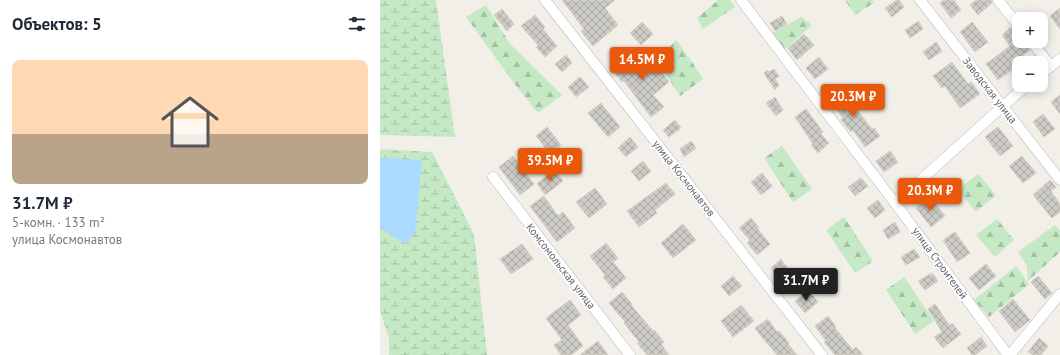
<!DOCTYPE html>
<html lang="ru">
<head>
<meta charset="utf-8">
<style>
	:root { --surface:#fff; --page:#f6f6f7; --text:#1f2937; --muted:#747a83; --line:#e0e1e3; --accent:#ea580c }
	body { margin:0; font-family:"PT Sans",sans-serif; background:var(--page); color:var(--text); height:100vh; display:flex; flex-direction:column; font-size:15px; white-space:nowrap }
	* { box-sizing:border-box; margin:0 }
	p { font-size:13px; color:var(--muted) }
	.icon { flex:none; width:22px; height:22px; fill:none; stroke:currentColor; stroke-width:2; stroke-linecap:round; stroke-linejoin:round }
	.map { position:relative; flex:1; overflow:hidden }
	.details { display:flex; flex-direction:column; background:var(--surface); width:380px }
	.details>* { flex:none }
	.buttons { position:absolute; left:632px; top:12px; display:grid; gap:8px }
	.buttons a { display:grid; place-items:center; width:36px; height:36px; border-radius:8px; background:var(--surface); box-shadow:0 2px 10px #0003; font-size:20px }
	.price { position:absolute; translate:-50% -34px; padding:0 9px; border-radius:4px; background:var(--accent); color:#fff; font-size:13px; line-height:26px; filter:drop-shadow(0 1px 2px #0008) }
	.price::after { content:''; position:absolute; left:50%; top:24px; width:12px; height:9px; margin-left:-6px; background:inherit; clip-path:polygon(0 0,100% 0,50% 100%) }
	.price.on { background:#222; color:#fff }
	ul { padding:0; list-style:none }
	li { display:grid; align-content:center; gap:8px; height:212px; padding:0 12px }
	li+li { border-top:1px solid var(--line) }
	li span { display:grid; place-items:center; height:124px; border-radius:8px; color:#555 }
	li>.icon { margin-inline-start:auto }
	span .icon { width:72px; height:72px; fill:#fffc; stroke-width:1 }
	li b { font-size:17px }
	h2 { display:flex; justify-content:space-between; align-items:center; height:48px; padding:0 12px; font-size:17px }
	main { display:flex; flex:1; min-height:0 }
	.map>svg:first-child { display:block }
	.forest { fill:url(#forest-firs) }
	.wetland { fill:url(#wetland-marsh) }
	.water { fill:#aadaff }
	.building { fill:url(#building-cross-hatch); stroke:#d6d1c6 }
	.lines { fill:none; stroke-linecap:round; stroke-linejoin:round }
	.minor-casing { stroke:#b5b8bc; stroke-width:11 }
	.minor { stroke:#fff; stroke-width:10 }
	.labels { text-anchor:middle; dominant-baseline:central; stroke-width:3.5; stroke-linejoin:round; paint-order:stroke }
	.street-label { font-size:11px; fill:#5f6368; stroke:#fff }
</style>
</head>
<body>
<main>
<section class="details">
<h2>Объектов: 5<svg class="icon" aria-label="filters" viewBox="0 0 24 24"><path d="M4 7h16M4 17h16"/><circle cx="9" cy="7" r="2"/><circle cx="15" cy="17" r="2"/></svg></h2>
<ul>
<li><span style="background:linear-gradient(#ffd9b3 60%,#b9a48a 0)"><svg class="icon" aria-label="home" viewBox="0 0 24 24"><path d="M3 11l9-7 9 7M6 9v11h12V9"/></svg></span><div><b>31.7M ₽</b><p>5-комн. · 133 m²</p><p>улица Космонавтов</p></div></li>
</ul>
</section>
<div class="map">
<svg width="680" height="355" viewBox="0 0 680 355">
	<defs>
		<pattern id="forest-firs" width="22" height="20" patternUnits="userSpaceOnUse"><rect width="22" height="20" fill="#c5e8c5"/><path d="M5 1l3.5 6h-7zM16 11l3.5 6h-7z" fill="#a3c0a4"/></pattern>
		<pattern id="wetland-marsh" width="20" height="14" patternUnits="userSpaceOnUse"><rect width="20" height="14" fill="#c5e8c5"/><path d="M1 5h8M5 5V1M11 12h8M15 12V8" fill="none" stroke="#a3c0a4"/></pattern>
		<pattern id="building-cross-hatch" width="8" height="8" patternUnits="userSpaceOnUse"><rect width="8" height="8" fill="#cccac5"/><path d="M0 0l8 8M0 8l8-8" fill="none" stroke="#a9a8a4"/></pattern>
	</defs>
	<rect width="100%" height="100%" fill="#f1efe8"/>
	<g class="forest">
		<path d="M338 0H350L355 7 323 29 317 18Z"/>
		<path d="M465 0H492L494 3 475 15Z"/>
		<path d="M106 5 130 44 182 95 158 113 137 87 86 17Z"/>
		<path d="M421 17 432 25 404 50 391 34Z"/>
		<path d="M296 40 310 59 323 79 300 96 277 61Z"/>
		<path d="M402 146 432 189 413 202 384 158Z"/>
		<path d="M598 174 616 195 596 212 577 190Z"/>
		<path d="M464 217 493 261 475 273 446 230Z"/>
		<path d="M617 219 634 240 615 257 596 235Z"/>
		<path d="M675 225 680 231V252L648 281 647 266 638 252Z"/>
		<path d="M636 266 649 284 609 317 594 300Z"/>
		<path d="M524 277 554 321 535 334 506 290Z"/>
	</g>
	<g class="wetland">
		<path d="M0 0H56L75 137 0 135Z"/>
		<path d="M0 149 52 152 94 234 107 355H9V339L0 310Z"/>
	</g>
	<path class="water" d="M0 158 42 160 35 233 26 244 0 228Z"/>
	<g class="building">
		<path d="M182 0H235L225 8 238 25 213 46 201 31 204 29Z"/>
		<path d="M517 0H519L524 7 512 17 505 8Z"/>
		<path d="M564 0H574L581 10 571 18 560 3Z"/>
		<path d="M596 0H612V3L598 15 590 5Z"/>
		<path d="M680 8V29L670 16Z"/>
		<path d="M122 9 134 24 127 31 114 15Z"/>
		<path d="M155 15 165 27 163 29 177 46 165 57 156 47 158 45 141 26Z"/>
		<path d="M402 16 407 24 395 31 390 23Z"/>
		<path d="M539 21 543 29 530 38 525 30Z"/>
		<path d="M262 22 273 34 261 45 250 33Z"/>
		<path d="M592 22 608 42 595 52 580 32Z"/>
		<path d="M631 27 634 30 639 33V41H645L646 45 650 50 632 64 635 68 618 80 606 64 630 46 622 35Z"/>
		<path d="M424 34 434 45 417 60 408 48Z"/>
		<path d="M556 42 562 51 549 60 543 52Z"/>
		<path d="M256 50 273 72 278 68 289 82 273 95 284 107 271 117 244 81 242 82 232 69Z"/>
		<path d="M186 55 192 63 182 72 175 64Z"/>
		<path d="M439 57 448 69 435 79 426 68Z"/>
		<path d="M572 62 588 84 591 82 600 94 580 108 565 86 562 88 553 76Z"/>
		<path d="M394 69 399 76 395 79 399 85 395 90 384 73 387 70 389 72Z"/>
		<path d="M200 77 209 87 196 97 188 87Z"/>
		<path d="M459 87 492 129 494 128 500 136 485 147 473 130 471 132 461 120 463 118 447 97Z"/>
		<path d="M680 95V114L671 102Z"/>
		<path d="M395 97 403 110 396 116 386 103Z"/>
		<path d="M221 103 240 127 228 137 208 113Z"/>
		<path d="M426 109 443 132 441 134 449 143 438 153 431 145 433 144 415 117Z"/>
		<path d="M663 114 675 129 664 137 653 122Z"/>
		<path d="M295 120 301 128 289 137 283 130Z"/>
		<path d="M167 127 181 145 170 154 156 136Z"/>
		<path d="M618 127 633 146 620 156 605 137Z"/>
		<path d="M250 137 258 147 246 157 238 148Z"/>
		<path d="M311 141 316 148 304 157 300 149Z"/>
		<path d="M510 151 518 162 504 172 496 161Z"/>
		<path d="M133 156 154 184 140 195 119 167Z"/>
		<path d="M642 156 656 173 643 183 629 166Z"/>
		<path d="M263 161 271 171 259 181 251 171Z"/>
		<path d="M175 170 183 181 165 195 157 183Z"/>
		<path d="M382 173 392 186 381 195 371 182Z"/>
		<path d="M481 178 488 186 475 196 468 187Z"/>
		<path d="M670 180 676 187 671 191 680 204V212L672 218 653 195Z"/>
		<path d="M286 183 295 194 275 210 277 213 259 227 247 211Z"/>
		<path d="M215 188 227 204 209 218 196 202Z"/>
		<path d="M164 196 178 216 183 212 195 228 177 242 150 206Z"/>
		<path d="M550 197 565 216 551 227 536 208Z"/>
		<path d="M498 200 505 210 495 218 487 208Z"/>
		<path d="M371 218 379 228 378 229 390 244 377 255 367 243 370 240 359 228Z"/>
		<path d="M515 222 520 232 508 239 503 230Z"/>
		<path d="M303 224 316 240 293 258 281 243Z"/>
		<path d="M575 232 590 253 577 262 563 240Z"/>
		<path d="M226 243 238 258 233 262 246 278 233 289 223 277 225 275 210 256Z"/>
		<path d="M142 244 153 259 131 274 120 259Z"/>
		<path d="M534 249 540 257 526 265 521 257Z"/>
		<path d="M401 259 408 269 398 278 391 268Z"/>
		<path d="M606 264 616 276 599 290 589 278Z"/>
		<path d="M552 273 558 281 545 290 538 281Z"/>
		<path d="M353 276 362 286 349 296 341 286Z"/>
		<path d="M658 276 672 293 665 299 651 282Z"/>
		<path d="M428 290 438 302 425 313 415 301Z"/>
		<path d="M242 292 252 304 251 305 273 331 274 330 284 342 281 344 289 355H267L257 343 259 342 244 323 245 322 229 303Z"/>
		<path d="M633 299 650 320 635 332 619 311Z"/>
		<path d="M190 300 201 315 188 325 203 346 191 355H181L174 345 182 340 166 318Z"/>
		<path d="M555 304 570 326 572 323 581 334 563 348 554 337 562 332 548 309Z"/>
		<path d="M361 305 374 321 353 337 341 321Z"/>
		<path d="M448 316 456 327 455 328 473 350 476 347 483 355H455L444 342 446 341 435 326Z"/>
		<path d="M388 319 397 332 399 331 409 343 408 344 417 355H397L380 335 375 328Z"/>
		<path d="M601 337 607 346 595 355H592L587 348Z"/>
		<path d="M659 338 668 346 661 355H653L648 352Z"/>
		<path d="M218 341 228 355H200Z"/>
	</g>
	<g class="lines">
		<g class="minor-casing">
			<g id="minor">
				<path d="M165 0 442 355"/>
				<path d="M361 0 515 203 628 355"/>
				<path d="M540 0 680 180"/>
				<path d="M618 0 639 26"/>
				<path d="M651 41 671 66"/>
				<path d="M661 74 680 59"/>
				<path d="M113 177 250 355"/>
				<path d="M515 203 623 106 648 85"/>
				<path d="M630 355 680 294"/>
			</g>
		</g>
		<use href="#minor" class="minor"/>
	</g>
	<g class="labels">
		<g class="street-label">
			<text transform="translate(610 90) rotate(52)">Заводская улица</text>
			<text transform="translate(304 178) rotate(52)">улица Космонавтов</text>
			<text transform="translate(560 263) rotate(54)">улица Строителей</text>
			<text transform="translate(181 266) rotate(52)">Комсомольская улица</text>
		</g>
	</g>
</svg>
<div class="buttons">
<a>+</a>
<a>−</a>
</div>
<b class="price" style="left:262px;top:81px">14.5M ₽</b>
<b class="price" style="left:473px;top:118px">20.3M ₽</b>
<b class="price" style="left:170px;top:182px">39.5M ₽</b>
<b class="price" style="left:550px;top:212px">20.3M ₽</b>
<b class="price on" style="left:426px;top:302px">31.7M ₽</b>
</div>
</main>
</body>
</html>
